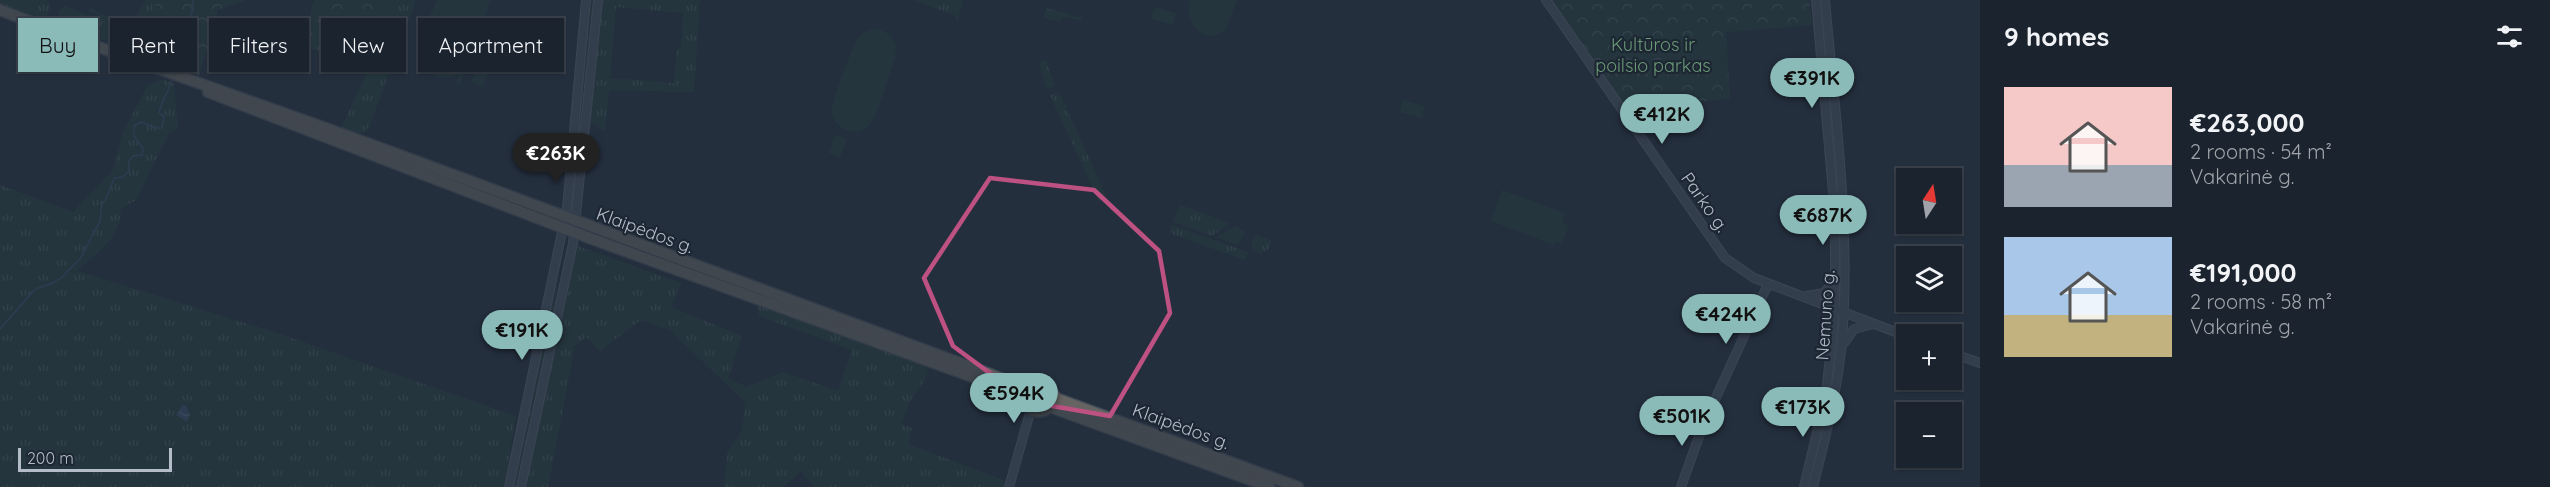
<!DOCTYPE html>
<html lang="en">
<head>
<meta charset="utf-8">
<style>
	:root { --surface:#1b232e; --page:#282f3a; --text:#f1f3f6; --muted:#a0a4aa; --line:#39404a; --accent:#8bbbb9 }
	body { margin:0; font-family:Quicksand,sans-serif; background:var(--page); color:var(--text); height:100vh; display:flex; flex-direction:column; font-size:22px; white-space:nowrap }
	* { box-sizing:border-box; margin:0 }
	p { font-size:20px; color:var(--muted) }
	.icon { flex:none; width:33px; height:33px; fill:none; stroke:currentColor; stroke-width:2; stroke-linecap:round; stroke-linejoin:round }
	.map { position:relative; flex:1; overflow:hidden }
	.side { display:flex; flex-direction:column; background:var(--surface); width:570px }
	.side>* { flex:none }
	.hud { position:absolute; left:18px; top:18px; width:570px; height:54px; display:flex; gap:12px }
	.needle { width:39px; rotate:12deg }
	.controls { position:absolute; left:1896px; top:168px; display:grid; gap:12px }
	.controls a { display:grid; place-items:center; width:66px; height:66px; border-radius:0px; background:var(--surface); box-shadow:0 2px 4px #0004,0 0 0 2px var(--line); font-size:30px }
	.scale { position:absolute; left:18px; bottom:15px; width:154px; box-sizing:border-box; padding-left:6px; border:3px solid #b4bcc9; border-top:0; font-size:16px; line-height:21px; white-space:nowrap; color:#b4bcc9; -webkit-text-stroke:4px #1d2633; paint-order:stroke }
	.price { position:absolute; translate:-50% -51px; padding:0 14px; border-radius:21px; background:var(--accent); color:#111; font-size:20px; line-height:39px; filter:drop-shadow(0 2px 3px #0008) }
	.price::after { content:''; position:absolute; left:50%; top:36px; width:18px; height:14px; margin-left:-9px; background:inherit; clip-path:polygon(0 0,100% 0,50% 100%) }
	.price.active { background:#222; color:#fff }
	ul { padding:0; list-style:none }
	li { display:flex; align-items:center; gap:18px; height:150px; padding:0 24px }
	li span { display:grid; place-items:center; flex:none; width:168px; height:120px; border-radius:0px; color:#555 }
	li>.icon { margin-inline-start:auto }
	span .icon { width:72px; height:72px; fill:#fffc; stroke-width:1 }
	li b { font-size:26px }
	h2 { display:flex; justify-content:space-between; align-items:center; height:72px; padding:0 24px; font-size:26px }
	.pill { padding:0 21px; border-radius:0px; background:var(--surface); box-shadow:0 2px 4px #0004,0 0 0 2px var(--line); font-size:21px; line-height:54px }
	.pill.active { background:var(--accent); color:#111 }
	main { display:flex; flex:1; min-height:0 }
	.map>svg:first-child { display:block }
	.grass { fill:url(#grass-tufts); fill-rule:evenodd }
	.forest { fill:url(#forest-crowns) }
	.pitch { fill:#263c3f }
	.water { fill:url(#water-waves) }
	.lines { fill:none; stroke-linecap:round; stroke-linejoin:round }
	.stream { stroke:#394c67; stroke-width:1.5 }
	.secondary-casing { stroke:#565f6c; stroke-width:10 }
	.trunk-casing { stroke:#434c59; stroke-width:13 }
	.secondary { stroke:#465061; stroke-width:8 }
	.trunk { stroke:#656462; stroke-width:10 }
	.marked { fill:none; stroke:#bd5182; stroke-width:4.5; stroke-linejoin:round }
	.labels { text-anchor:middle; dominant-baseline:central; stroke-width:4.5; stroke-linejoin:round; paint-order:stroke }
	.park-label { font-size:18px; fill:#6b9a76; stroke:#1d2633 }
	.street-label { font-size:18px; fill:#b4bcc9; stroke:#1d2633 }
</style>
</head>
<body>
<main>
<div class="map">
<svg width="1980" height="487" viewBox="0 0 1980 487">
	<defs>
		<pattern id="grass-tufts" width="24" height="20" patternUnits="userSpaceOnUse" patternTransform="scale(1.5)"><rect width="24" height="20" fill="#263c3f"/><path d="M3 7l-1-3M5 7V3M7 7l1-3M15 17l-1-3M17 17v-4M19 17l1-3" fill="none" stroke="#435659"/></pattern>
		<pattern id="forest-crowns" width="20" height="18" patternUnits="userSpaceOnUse" patternTransform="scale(1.5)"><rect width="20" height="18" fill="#263c3f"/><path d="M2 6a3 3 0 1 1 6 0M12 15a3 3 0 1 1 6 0" fill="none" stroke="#435659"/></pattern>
		<pattern id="water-waves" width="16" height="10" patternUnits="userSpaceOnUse" patternTransform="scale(1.5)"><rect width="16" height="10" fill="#394c67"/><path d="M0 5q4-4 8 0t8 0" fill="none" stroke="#53647b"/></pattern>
	</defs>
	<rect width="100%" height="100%" fill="#242f3e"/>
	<g class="grass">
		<path d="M0 0H48L51 7 46 21 0 4Z"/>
		<path d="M145 0H158L137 54 59 21V11L65 6 98 19 100 15 89 11 90 8 120 23H133Z"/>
		<path d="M395 0H416L369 127 365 132 355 134 341 128 370 66Z"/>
		<path d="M589 0H595L576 201 570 199Z"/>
		<path d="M601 0H700L694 92 609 90 605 132 590 121ZM616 7 683 13 681 48H677L674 83 610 78Z"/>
		<path d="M913 0H963L958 21 954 15Z"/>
		<path d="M1819 0H1822L1841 217 1840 285 1838 199Z"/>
		<path d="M1046 8 1083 18 1082 20 1063 17 1061 21 1044 18Z"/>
		<path d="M1043 60 1046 61 1055 86 1047 89 1039 64Z"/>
		<path d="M163 79 174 84 178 127 168 135 136 200 121 209C119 242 98 250 78 271L277 333 516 416 504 487H0V185L73 212 113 170 122 134 148 85Z"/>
		<path d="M1057 92 1061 96 1106 196 1099 201 1050 95Z"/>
		<path d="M1180 205 1230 223 1212 236 1173 222Z"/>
		<path d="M1172 225 1248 252 1245 260 1169 233Z"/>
		<path d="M1236 226 1245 232 1238 245 1216 237Z"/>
		<path d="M1255 235 1271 240 1270 248 1261 254 1253 251 1251 243Z"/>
		<path d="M578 246 681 283 671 307 742 336 728 378 746 387 783 372 838 391 852 350 759 316 758 305 927 364C931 378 917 389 911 400 907 407 905 416 902 424L912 428 908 444 1006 481 1004 487H814L801 471 783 487H724L728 451 741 433 746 403 670 330 644 321 638 322 600 351 586 337 575 346 548 487H523L556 335H563L559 323Z"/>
		<path d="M558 279 553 319 517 487H512Z"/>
	</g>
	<g class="forest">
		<path d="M157 0H246L218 10 199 76 143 55 138 51 146 34Z"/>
		<path d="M314 0H395L370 66 302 46Z"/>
		<path d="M1549 0H1809L1812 25 1726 32 1730 98 1660 108 1634 123Z"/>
	</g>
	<g class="pitch">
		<path d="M437 0H491L460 84 456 83 459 74C450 78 440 79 432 74 407 57 429 21 437 0Z"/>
		<path d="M1190 0H1237L1226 29C1205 48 1183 23 1190 0Z"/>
		<path d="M1155 7 1176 13 1173 25 1151 19Z"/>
		<path d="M493 28 505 32 495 58 483 53Z"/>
		<path d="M872 29C889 29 899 41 895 57 889 75 880 108 871 123 860 139 835 131 832 113 830 106 852 48 857 39 860 34 867 31 872 29Z"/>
		<path d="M1724 42 1727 70 1700 72 1697 44Z"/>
		<path d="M1694 44 1696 72 1669 75 1667 47Z"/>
		<path d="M480 60 491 64 483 86 472 82Z"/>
		<path d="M1403 100 1425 106 1422 118 1400 112Z"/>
		<path d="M835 135 847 139 840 157 829 153Z"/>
		<path d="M1502 190 1565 213 1562 222 1569 225 1562 244 1555 241 1554 245 1491 221Z"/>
	</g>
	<path class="water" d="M183 405 186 406 190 415 187 422 176 415Z"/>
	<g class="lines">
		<g class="stream">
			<path d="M173 70 176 62 196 43 194 35 188 32 186 27 193 9V0"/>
			<path d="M0 329 35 289 53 283 62 277 80 259 100 221 102 204C109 197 109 187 115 178L123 177 129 171V161L133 156 142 155 143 148 134 136V126L141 122 156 128H162L164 116 159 113C160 103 170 91 172 78"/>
		</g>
		<g class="secondary-casing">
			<g id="secondary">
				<path d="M1546 0 1725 258 1754 278 1906 336"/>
				<path d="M1807 296 1824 293 1835 280"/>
				<path d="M1844 343 1854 329 1874 324"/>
				<path d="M1952 353 1980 363"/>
				<path d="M509 487 567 208 586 0"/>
				<path d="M521 487 573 243 598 0"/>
				<path d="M1009 487 1031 409"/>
				<path d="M1681 487 1702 428 1768 284"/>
				<path d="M1804 487 1826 394 1835 309V215L1816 0"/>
				<path d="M1813 487C1825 439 1838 389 1842 340 1851 227 1835 113 1825 0"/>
			</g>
		</g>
		<g class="trunk-casing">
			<g id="trunk">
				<path d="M0 10C121 57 243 98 364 142 583 222 801 305 1019 385L1031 386 1043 384 1058 399 1298 487"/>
				<path d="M208 92 592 239 1014 392 1023 397 1033 411C1045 414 1054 407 1053 394"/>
				<path d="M1050 407 1270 487"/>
			</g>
		</g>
		<use href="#secondary" class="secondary"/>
		<use href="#trunk" class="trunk"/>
	</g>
	<path d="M0 0H1980V487H0ZM990 178 1094 190 1159 251 1170 313 1110 416 1029 402 953 346 924 278Z" fill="#242f3e" fill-opacity=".55" fill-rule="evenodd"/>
	<path class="marked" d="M990 178 1094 190 1159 251 1170 313 1110 416 1029 402 953 346 924 278Z"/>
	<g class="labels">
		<g class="park-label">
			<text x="1653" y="44">Kultūros ir<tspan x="1653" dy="21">poilsio parkas</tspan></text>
		</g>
		<g class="street-label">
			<text transform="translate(1705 202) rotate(55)">Parko g.</text>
			<text transform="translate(645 230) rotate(20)">Klaipėdos g.</text>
			<text transform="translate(1825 315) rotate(-86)">Nemuno g.</text>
			<text transform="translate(1181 426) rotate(20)">Klaipėdos g.</text>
		</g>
	</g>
</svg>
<div class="controls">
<a><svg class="needle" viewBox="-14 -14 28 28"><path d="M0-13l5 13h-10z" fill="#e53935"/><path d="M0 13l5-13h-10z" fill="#a0a4aa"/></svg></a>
<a><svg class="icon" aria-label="layers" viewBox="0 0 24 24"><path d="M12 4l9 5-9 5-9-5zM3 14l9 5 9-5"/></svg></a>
<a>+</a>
<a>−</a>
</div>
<div class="scale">200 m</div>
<b class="price" style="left:1812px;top:109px">€391K</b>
<b class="price" style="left:1662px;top:145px">€412K</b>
<b class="price active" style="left:556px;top:184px">€263K</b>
<b class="price" style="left:1823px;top:246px">€687K</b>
<b class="price" style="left:1726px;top:345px">€424K</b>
<b class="price" style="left:522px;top:361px">€191K</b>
<b class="price" style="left:1014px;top:424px">€594K</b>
<b class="price" style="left:1803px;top:438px">€173K</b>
<b class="price" style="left:1682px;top:447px">€501K</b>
<div class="hud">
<a class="pill active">Buy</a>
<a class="pill">Rent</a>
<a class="pill">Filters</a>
<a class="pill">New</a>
<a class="pill">Apartment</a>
</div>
</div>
<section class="side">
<h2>9 homes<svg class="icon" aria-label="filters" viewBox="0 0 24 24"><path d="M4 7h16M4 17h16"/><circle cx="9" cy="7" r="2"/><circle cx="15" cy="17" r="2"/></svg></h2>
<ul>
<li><span style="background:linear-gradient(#f6c9c9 65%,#9aa5b1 0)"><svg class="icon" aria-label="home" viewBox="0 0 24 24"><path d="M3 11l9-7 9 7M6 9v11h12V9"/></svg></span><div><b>€263,000</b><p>2 rooms · 54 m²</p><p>Vakarinė g.</p></div></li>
<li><span style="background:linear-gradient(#a9c7e8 65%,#c2b280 0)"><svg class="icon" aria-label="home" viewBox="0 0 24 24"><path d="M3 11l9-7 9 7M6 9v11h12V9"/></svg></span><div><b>€191,000</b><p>2 rooms · 58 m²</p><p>Vakarinė g.</p></div></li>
</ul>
</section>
</main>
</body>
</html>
